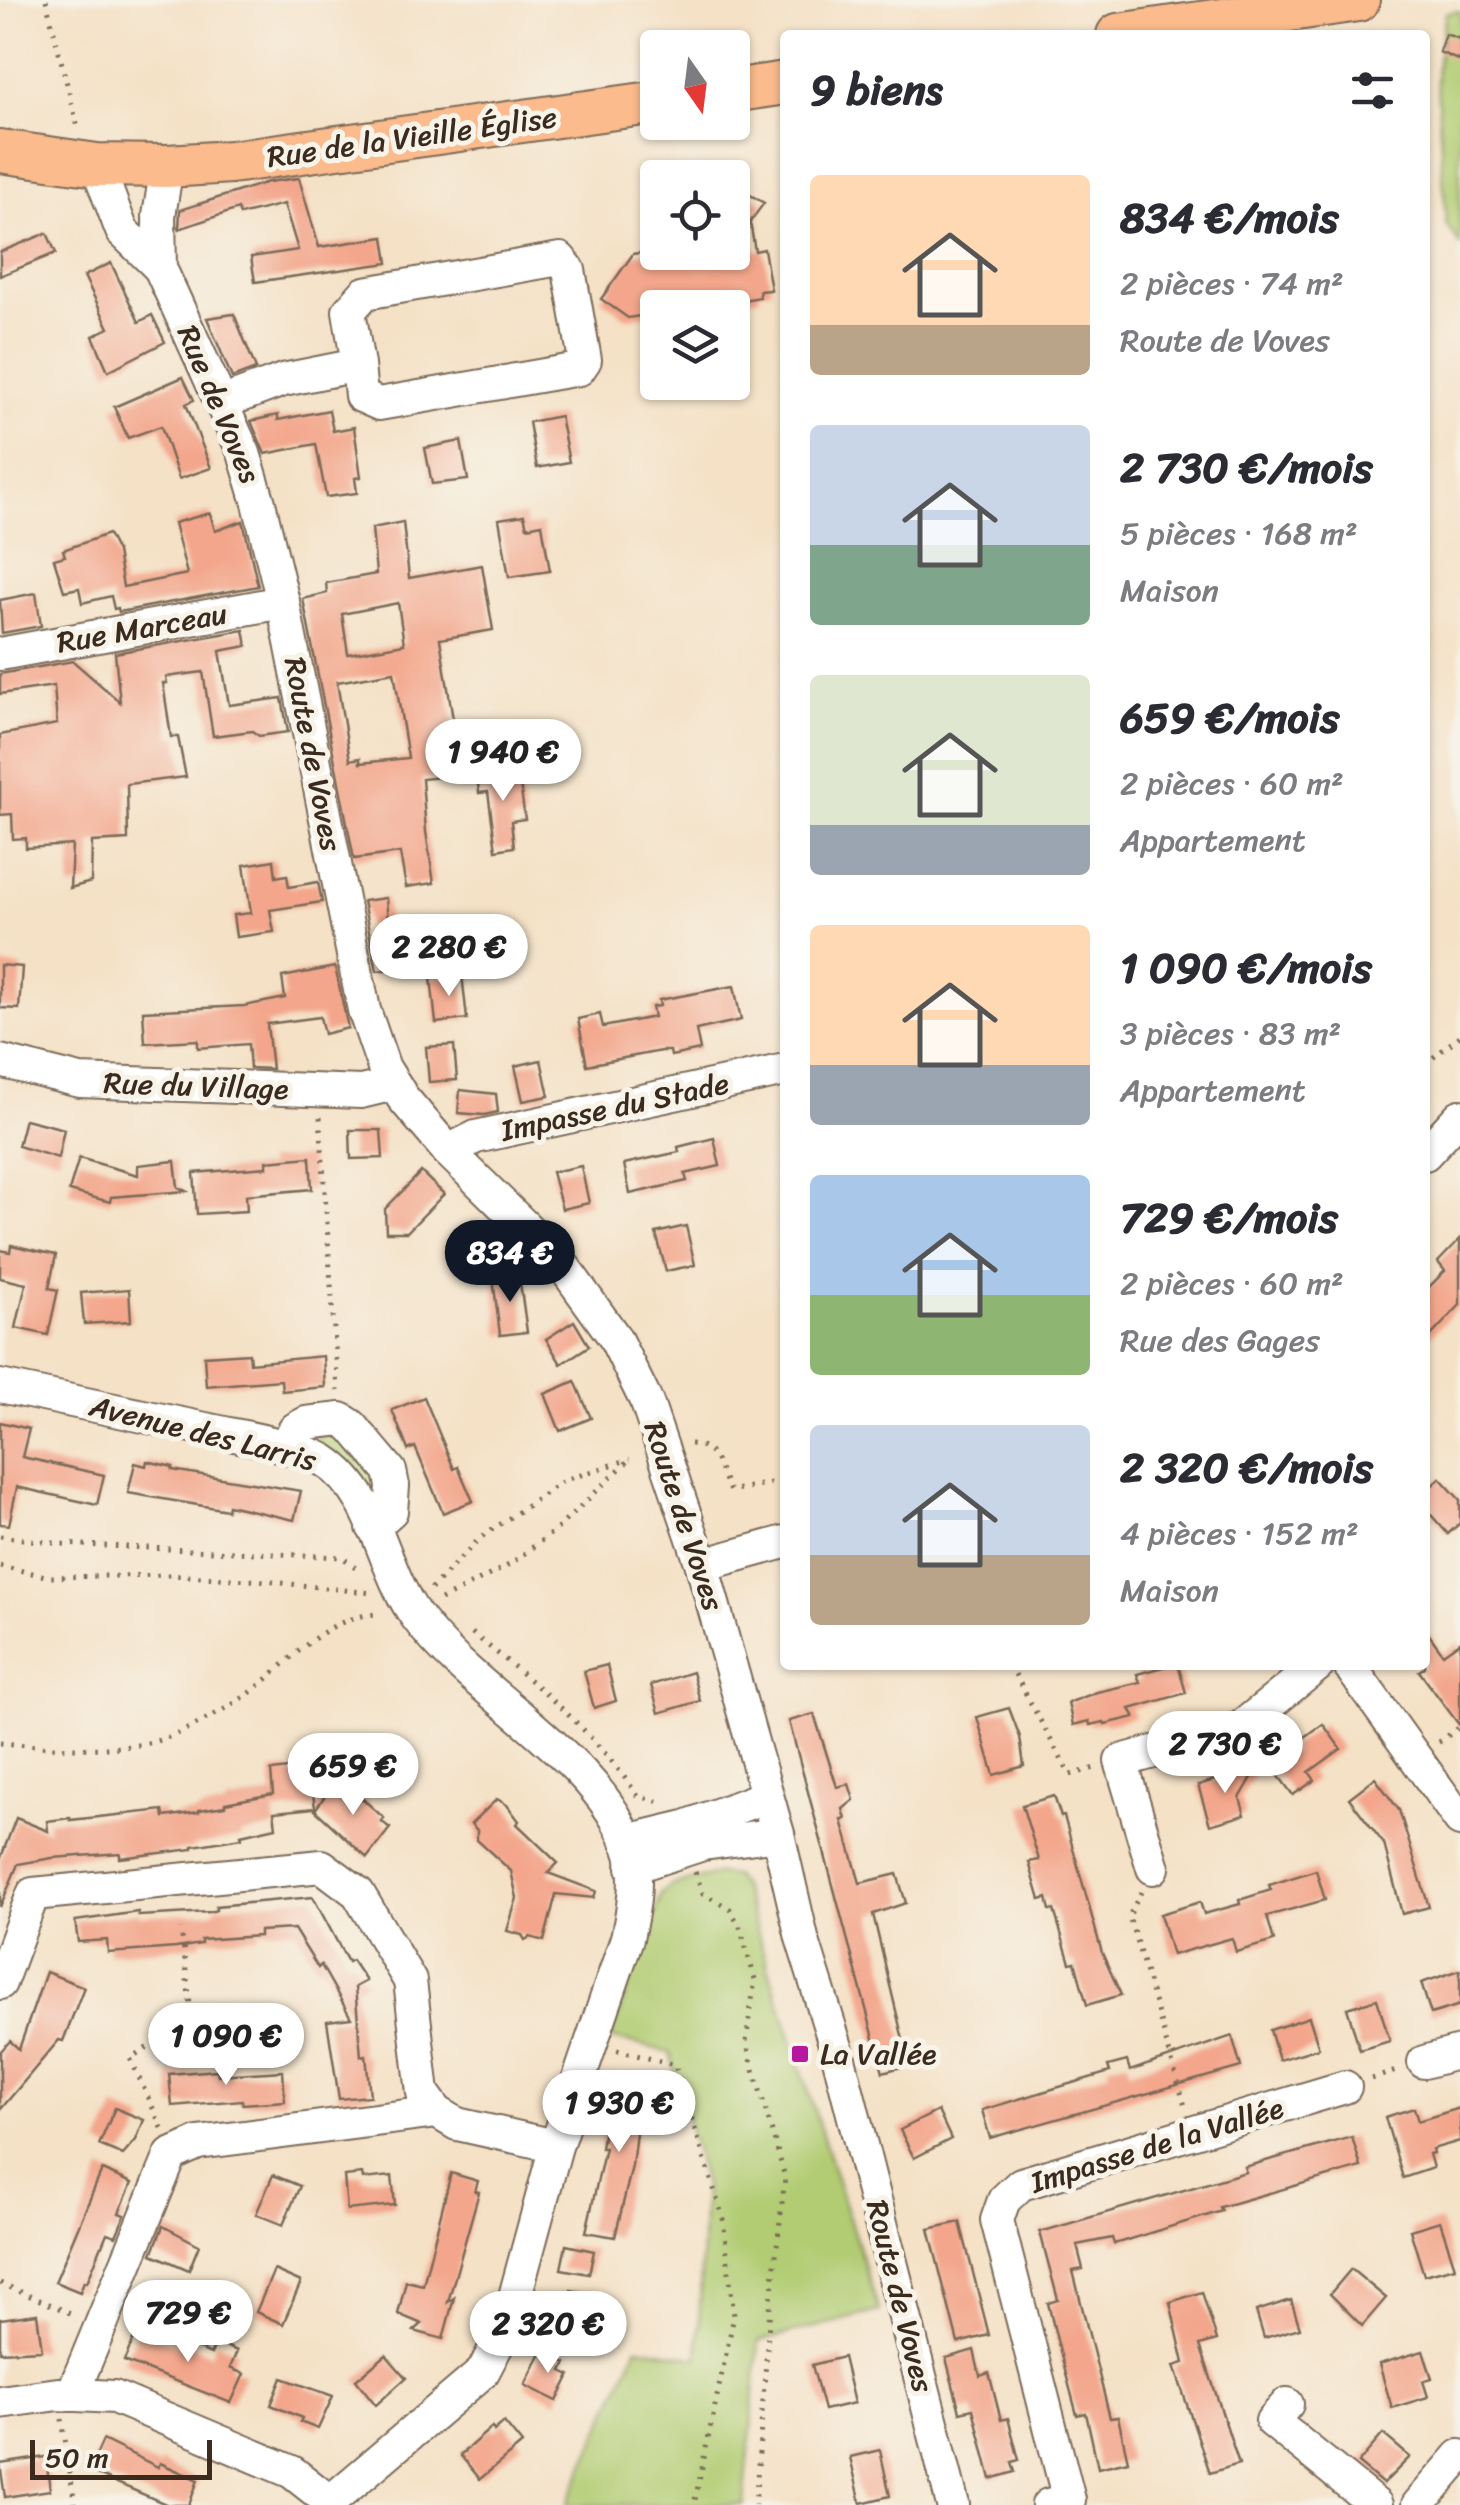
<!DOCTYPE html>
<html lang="fr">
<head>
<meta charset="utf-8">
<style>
	:root { --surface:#fff; --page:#f2f2f3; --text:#2b2b33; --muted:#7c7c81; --accent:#111827 }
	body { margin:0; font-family:Sriracha,sans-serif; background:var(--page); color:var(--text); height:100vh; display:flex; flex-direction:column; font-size:38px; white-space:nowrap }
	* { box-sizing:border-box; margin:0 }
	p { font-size:32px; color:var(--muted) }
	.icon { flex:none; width:55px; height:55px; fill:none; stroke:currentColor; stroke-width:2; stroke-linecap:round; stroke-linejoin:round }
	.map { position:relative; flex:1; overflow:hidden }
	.panel { position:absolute; left:780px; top:30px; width:650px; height:1640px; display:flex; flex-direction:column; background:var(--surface); border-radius:10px; box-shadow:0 2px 8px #0004 }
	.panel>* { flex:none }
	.needle { width:65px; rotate:166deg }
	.controls { position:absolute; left:640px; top:30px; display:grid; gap:20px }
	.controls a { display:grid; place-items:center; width:110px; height:110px; border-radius:10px; background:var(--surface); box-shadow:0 2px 8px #0004; font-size:50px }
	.scale { position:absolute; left:30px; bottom:25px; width:182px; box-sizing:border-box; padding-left:10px; border:5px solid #3b2a1e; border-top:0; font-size:28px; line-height:35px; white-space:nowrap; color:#3b2a1e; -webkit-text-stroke:8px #f7f3e8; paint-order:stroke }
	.price { position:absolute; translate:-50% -85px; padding:0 22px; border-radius:35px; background:#fff; color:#222; font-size:32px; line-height:65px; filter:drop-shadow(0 2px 5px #0008) }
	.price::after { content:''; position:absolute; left:50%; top:60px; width:30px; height:22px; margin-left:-15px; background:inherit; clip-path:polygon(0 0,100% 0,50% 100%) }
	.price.current { background:var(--accent); color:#fff }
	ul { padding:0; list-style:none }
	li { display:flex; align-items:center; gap:30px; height:250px; padding:0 30px }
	li span { display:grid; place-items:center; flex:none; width:280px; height:200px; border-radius:10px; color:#555 }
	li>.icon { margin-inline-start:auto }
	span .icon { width:120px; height:120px; fill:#fffc; stroke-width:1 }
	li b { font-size:42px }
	h2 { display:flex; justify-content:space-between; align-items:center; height:120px; padding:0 30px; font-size:42px }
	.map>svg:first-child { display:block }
	.green { fill:#b1cc72; stroke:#767b48; stroke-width:2.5 }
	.building { fill:#f3a68b; fill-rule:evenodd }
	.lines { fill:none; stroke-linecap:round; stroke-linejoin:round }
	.minor-casing { stroke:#7c6a59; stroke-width:36 }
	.major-casing { stroke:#7c6a59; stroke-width:46 }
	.path { stroke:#7c6a59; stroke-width:5; stroke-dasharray:2.5 8; stroke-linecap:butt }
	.minor { stroke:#fff; stroke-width:32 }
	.major { stroke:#fbbb8c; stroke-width:42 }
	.poi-dot { fill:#b5179e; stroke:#f7f3e8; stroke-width:4 }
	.labels { text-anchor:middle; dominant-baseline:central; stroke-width:10; stroke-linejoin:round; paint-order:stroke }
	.street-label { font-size:30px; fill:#3b2a1e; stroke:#f7f3e8 }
	.poi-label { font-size:30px; fill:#3b2a1e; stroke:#f7f3e8; text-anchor:start }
</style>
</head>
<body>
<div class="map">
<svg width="1460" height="2505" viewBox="0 0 1460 2505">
	<rect width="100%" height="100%" fill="#f7f3e8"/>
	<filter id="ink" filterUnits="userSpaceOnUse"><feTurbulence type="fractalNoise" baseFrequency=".01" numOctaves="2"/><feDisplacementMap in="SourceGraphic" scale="20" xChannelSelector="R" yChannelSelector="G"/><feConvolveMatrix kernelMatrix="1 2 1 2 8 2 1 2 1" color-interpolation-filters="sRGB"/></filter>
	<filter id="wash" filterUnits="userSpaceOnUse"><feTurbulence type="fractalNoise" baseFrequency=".0048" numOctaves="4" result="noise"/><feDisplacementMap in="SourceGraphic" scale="40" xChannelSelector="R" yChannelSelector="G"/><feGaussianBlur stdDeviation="2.25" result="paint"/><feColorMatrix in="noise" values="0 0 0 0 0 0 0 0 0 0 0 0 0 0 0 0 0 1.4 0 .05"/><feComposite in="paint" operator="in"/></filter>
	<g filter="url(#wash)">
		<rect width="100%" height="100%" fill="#f4e1c6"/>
		<g class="green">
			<path d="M1460 11V245L1446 224 1436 72 1446 13Z"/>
			<path d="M347 1433 379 1476 382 1500 301 1438Z"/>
			<path d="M718 1874 734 1876 743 1889 879 2311 759 2341 744 2505H567L637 2347 698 2358 704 2186 670 2052 610 2038 662 1893 673 1885Z"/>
		</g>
		<g id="blocks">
			<g class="building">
				<path d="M1445 34 1460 39V61L1439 52Z"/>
				<path d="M299 178 319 247 384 237 388 263 255 282 251 257 298 250 284 204 240 215 238 209 179 229 180 210 268 182Z"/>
				<path d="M743 180 745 192 764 203 750 222 755 251 764 249 771 290 759 291 760 297 699 308H658V313L628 318 601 299 633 254 658 250 732 252V181Z"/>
				<path d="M47 233 56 253 0 276V252Z"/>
				<path d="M111 263 139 322 152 315 165 342 108 371 93 336 109 328 84 276Z"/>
				<path d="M234 314 256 369 232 378 207 318Z"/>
				<path d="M183 377 194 400 186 404 211 468 179 479 161 426 128 438 114 407Z"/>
				<path d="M329 410 333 431 354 427 361 477 355 478 357 493 326 497 316 444 265 454 251 421 278 415V420Z"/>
				<path d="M560 416 569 462 537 468 529 422Z"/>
				<path d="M461 441 468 480 432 484 425 448Z"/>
				<path d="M210 513 215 531 243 521 258 586 119 612 118 608 114 609 111 596 82 603 79 588 64 591 54 559 65 556 63 550 108 534 117 552 123 587 187 574 174 523Z"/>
				<path d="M524 515 527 527 542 524 550 571 509 577 499 519Z"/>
				<path d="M403 522 409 578 482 565 493 630 440 639 462 775 422 779 426 832 434 883 406 887 400 853 354 859 303 599 327 593 326 583 376 574 372 528ZM398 603 404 644 348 654 342 614ZM394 672 408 758 360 763V758L350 760 337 682Z"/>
				<path d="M36 593 41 626 2 633 0 600Z"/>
				<path d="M244 630 247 646 220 651 229 705 282 698 288 732 259 736 252 731 213 736 203 672 166 677 167 683H163L171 737H178L186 777 127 784 128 840 92 842 91 882 70 888 72 845 26 848V838L13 839 12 814 0 815V735L57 724 54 686 0 694V674L73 661 120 702 115 653Z"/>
				<path d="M518 770 525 819 511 821 514 847 496 850 488 792 479 793 477 774Z"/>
				<path d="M274 860 276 877 287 875 289 887 318 882 322 902 270 910 274 932 236 937 233 915 251 913 244 865Z"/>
				<path d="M386 898 390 946 419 942 422 966 377 971 363 901Z"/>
				<path d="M0 965 22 967 19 1009 0 1008Z"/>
				<path d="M335 967 348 1028 324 1034 320 1017 267 1024 272 1069 250 1068 248 1044 198 1048V1040L145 1043 143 1011 244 1006 285 998 282 977Z"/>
				<path d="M462 974 467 1019 436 1023 431 978Z"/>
				<path d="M734 986 741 1020 696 1030 700 1050 671 1056 670 1051H661L587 1065 578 1019 600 1014 603 1027 654 1017 652 1007 660 1006 659 1000Z"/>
				<path d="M454 1045 457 1080 429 1082 426 1047Z"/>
				<path d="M541 1060 549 1096 523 1101 515 1066Z"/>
				<path d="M460 1090 496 1094 498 1112 484 1115 458 1113Z"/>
				<path d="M25 1119 64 1129 58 1158 18 1146Z"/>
				<path d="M350 1130H381L383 1158 351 1159Z"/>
				<path d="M714 1138 720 1166 685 1174 687 1181 630 1194 624 1164 679 1152 678 1147Z"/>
				<path d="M310 1157 312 1189 246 1195 247 1211 197 1214 194 1173 267 1167V1161Z"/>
				<path d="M79 1158 138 1175V1165L175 1161 178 1187 186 1191 111 1197 110 1202 69 1191Z"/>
				<path d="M581 1166 589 1203 562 1209 552 1172Z"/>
				<path d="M421 1172 444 1194 407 1232H386L385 1209Z"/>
				<path d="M686 1226 695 1265 666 1271 656 1233Z"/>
				<path d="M1460 1239V1305L1425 1342V1291L1445 1271 1438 1262Z"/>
				<path d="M11 1245 56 1255 49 1288 58 1290 48 1335 16 1328 26 1284 0 1278V1250L10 1252Z"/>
				<path d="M519 1275 527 1332 500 1335 493 1278Z"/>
				<path d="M129 1289 131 1321 84 1324 81 1293Z"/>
				<path d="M574 1321 589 1346 561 1364 546 1339Z"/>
				<path d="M249 1353 250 1363 323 1356 325 1387 282 1391 281 1380 206 1386 204 1356Z"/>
				<path d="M575 1381 591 1418 560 1431 545 1394Z"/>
				<path d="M424 1397 454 1469 458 1467 473 1501 443 1513 415 1447 408 1450 392 1410Z"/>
				<path d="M0 1422 29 1429 22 1457 104 1475 97 1505 17 1487 9 1525 0 1524Z"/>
				<path d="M147 1461 173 1467 172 1470 301 1491 294 1520 228 1505 227 1510 128 1493 135 1463 146 1466Z"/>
				<path d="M1440 1478 1460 1500V1523L1448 1534 1425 1508V1492Z"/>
				<path d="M1425 1629 1443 1654 1460 1642V1726L1419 1671 1425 1667Z"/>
				<path d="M607 1665 616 1701 594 1708 584 1671Z"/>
				<path d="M1170 1665H1178L1186 1693 1130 1709 1135 1717 1105 1724 1104 1722 1090 1725 1089 1721 1073 1725 1068 1703 1097 1692 1140 1682 1137 1674Z"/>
				<path d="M692 1672 700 1701 659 1713 651 1685Z"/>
				<path d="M1009 1708 1020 1737 1024 1766 994 1775 977 1717Z"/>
				<path d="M814 1714 837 1787 849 1784 854 1800 843 1809 846 1819 842 1820 860 1883 897 1874 906 1903 873 1914 909 2065 883 2072 789 1721Z"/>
				<path d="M1323 1724 1341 1749 1309 1772 1315 1780 1293 1795 1272 1767 1294 1751 1291 1747Z"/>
				<path d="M1258 1767 1240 1798 1245 1815 1210 1825 1198 1785Z"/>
				<path d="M288 1769 290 1775 310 1772 315 1808 274 1812 276 1827 241 1835 242 1838 193 1846V1849L120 1858V1853L52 1858 18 1864 0 1907V1860L16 1818 48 1831 47 1821 70 1818V1820L163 1810 164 1817 199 1812V1810L225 1806V1803L273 1794 271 1771Z"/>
				<path d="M1375 1778 1399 1810 1429 1907 1402 1914 1384 1844 1349 1798Z"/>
				<path d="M336 1780 353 1795 355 1792 384 1818 381 1821 390 1828 367 1858 315 1810Z"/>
				<path d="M1054 1796 1061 1817 1064 1816 1102 1953 1121 1995 1087 2005 1075 1962 1070 1963 1054 1910H1050L1047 1898 1040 1900 1029 1862 1039 1860 1022 1805Z"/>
				<path d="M497 1799 507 1805 519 1821 517 1824 558 1863 548 1873 596 1891 594 1898 556 1894 544 1941 530 1937 525 1940 522 1935 507 1931 517 1898 511 1871 477 1840V1830L471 1824Z"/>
				<path d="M1316 1870 1325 1900 1267 1916 1274 1941 1236 1952 1232 1938 1172 1955 1160 1914 1200 1902 1204 1914 1240 1904 1239 1900 1271 1890 1269 1885Z"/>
				<path d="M313 1897 348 1962 352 1960 366 1981 355 1987 361 2056 366 2055 370 2096 339 2099 327 2021 351 2018 321 1965 318 1968 294 1929 259 1931V1936L201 1940V1944L176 1948 108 1953 107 1940 78 1942 75 1921 138 1912 139 1916 210 1912 216 1910V1906Z"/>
				<path d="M1460 1970V2005L1431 2014 1421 1983Z"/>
				<path d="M46 1972 84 1987 63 2041 59 2040 0 2110V2052L10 2041 19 2049Z"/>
				<path d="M1377 1999 1390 2041 1360 2050 1347 2008Z"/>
				<path d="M1309 2017 1319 2048 1279 2060 1270 2030Z"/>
				<path d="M1232 2036 1241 2067 990 2138 982 2110 1110 2072 1108 2066 1127 2061 1130 2071Z"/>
				<path d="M217 2070 218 2075 283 2071 285 2101 243 2104 242 2100 172 2106 169 2074Z"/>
				<path d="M618 2082 657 2087 651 2127 637 2125 632 2166 615 2237 586 2232 605 2148H601L605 2121 613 2122Z"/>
				<path d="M115 2108 144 2120 136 2140 123 2155 99 2145Z"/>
				<path d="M1414 2108 1418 2121 1460 2108V2141L1432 2149 1433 2153 1429 2154 1433 2168 1403 2178 1385 2117Z"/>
				<path d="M938 2111 951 2139 914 2158 900 2130Z"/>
				<path d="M1352 2137 1361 2167 1220 2207 1222 2211 1114 2244 1112 2238 1077 2245 1083 2269 1073 2271 1110 2418 1118 2417 1128 2461 1098 2468 1086 2413 1077 2415 1057 2340 1048 2303 1058 2300 1040 2232 1246 2172 1244 2167Z"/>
				<path d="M102 2170 132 2183 119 2213 125 2215 116 2236 107 2233 87 2282 84 2281 80 2292 55 2282Z"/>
				<path d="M451 2173 478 2181 475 2191 479 2192 448 2302 454 2298 443 2339 414 2331 422 2324 398 2314 406 2281 423 2285Z"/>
				<path d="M362 2174 363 2179 392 2176 395 2205 347 2210 344 2176Z"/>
				<path d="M273 2175 300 2186 283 2225 256 2214Z"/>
				<path d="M1440 2221 1455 2267 1424 2275 1410 2230Z"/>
				<path d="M960 2222 989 2335 958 2343 929 2229Z"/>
				<path d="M163 2226 199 2245 189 2270 152 2254Z"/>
				<path d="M566 2245 594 2251 589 2274 561 2269Z"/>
				<path d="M1351 2269 1386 2298 1362 2326 1330 2294Z"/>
				<path d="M274 2270 301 2282 283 2324 256 2312Z"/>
				<path d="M571 2290 609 2298 600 2337 549 2326 558 2308 566 2310Z"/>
				<path d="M1202 2292 1217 2340 1200 2345 1239 2464 1210 2473 1174 2366 1184 2363 1170 2302Z"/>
				<path d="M1291 2300 1300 2328 1264 2338 1256 2311Z"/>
				<path d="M37 2314 42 2350 0 2352V2319Z"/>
				<path d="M138 2329 188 2350 190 2345 211 2354 216 2342 237 2351 230 2368 244 2374 231 2403 124 2361Z"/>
				<path d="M974 2350 980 2376 989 2373 1001 2420 1008 2418 1019 2460 1012 2462 1015 2472 991 2479 973 2409 960 2412 946 2358Z"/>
				<path d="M542 2351 566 2363 562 2371 570 2375 557 2401 525 2385Z"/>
				<path d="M1423 2351 1432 2378 1423 2381 1428 2397 1392 2408 1379 2364Z"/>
				<path d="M386 2355 406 2378 376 2405 356 2380Z"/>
				<path d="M843 2357 854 2403 824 2410 812 2365Z"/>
				<path d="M282 2378 333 2396 318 2429 300 2422 302 2418 271 2405Z"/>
				<path d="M504 2422 522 2444 480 2479 460 2455 492 2427 494 2431Z"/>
				<path d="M1383 2434 1410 2457 1383 2484 1358 2463Z"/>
				<path d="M103 2440 158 2467 160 2463 198 2480 189 2505H168L89 2471Z"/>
				<path d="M880 2450 890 2496 861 2503 850 2457Z"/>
				<path d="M46 2457 50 2490 5 2497 0 2464Z"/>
			</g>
		</g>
	</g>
	<g filter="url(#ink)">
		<use href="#blocks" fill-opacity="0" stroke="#7c6a59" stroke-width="2.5"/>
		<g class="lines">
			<g class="minor-casing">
				<g id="minor">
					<path d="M97 165 122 231 160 268"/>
					<path d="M167 166 159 216 160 268 244 453 259 503 283 602 364 1010 384 1068 403 1098 448 1151 559 1260 615 1338 647 1403 702 1565 778 1834 802 1938 836 2047 953 2505"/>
					<path d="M221 403 283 380 358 365 361 396 379 404 579 369 585 360 569 270 560 259 365 293 349 311 358 365"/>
					<path d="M0 654 283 602"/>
					<path d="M0 1061 80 1081 361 1092 394 1084"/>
					<path d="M448 1151 476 1137 785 1070"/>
					<path d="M1425 1154 1460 1116"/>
					<path d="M0 1386C72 1401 144 1416 215 1431 243 1437 302 1447 325 1461 378 1496 381 1568 416 1616 475 1697 597 1754 630 1848 640 1874 633 1912 627 1938L556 2146 507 2326 483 2372 330 2502"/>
					<path d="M284 1448 295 1429 306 1423 341 1419 352 1426 390 1471 393 1486 391 1511 373 1527"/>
					<path d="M702 1565 785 1542"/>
					<path d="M1349 1665 1460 1820"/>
					<path d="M627 1841 685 1827 767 1796"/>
					<path d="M633 1867 703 1844 778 1834"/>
					<path d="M1153 1868 1121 1761 1240 1728 1318 1665"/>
					<path d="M0 1983 33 1894 322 1866 358 1893 410 1981 423 2093 437 2112 457 2124 556 2146"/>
					<path d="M1424 2062 1460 2052"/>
					<path d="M72 2395 171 2155 198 2143 437 2112"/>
					<path d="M0 2402 58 2394 114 2397 292 2472 330 2502"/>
					<path d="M1287 2404 1272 2421 1376 2505"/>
					<path d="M1048 2505 1069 2500 997 2220 1004 2200 1021 2184 1345 2087"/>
					<path d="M1418 2505 1460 2456"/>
				</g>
			</g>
			<g class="major-casing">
				<g id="major">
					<path d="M1118 35 1358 0"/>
					<path d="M732 91 785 83"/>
					<path d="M0 151 97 165 167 166 231 162 658 102"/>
				</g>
			</g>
			<g class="path">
				<path d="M46 0 79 132"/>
				<path d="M1425 1064 1460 1036"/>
				<path d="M320 1117 338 1391"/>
				<path d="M690 1444C718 1445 718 1471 730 1491L785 1480"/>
				<path d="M0 1536 61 1544 342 1557 361 1571"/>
				<path d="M0 1566 50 1577 171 1575 264 1581 372 1593"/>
				<path d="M431 1589 480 1538 565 1480 630 1459"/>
				<path d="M441 1600 509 1565 558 1528 627 1462"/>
				<path d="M472 1633C535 1683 592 1729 638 1796L661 1802"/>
				<path d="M1010 1665 1070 1775 1095 1768"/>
				<path d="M1439 1742 1460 1727"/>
				<path d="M0 1743C58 1747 127 1757 181 1732 201 1722 223 1711 241 1699 288 1668 320 1615 381 1614"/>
				<path d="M695 1872 703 1893 730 1909 740 1927 755 1979 746 2042 785 2177 770 2308 755 2505"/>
				<path d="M1141 1892 1129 1916 1185 2106"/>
				<path d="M617 2050 675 2065 723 2218 734 2316 694 2505"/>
				<path d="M1372 2079 1399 2070"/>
				<path d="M162 2128 130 2058 192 2021 181 1929"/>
				<path d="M0 2283 75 2315"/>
				<path d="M62 2419 75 2505"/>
			</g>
			<use href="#minor" class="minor"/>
			<use href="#major" class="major"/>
		</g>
	</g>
	<rect class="poi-dot" x="790" y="2044" width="20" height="20" rx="5"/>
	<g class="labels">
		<g class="street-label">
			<text transform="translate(412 137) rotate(-8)">Rue de la Vieille Église</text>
			<text transform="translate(219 404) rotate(67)">Rue de Voves</text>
			<text transform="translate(142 628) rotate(-10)">Rue Marceau</text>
			<text transform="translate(313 754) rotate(79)">Route de Voves</text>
			<text transform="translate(196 1086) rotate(2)">Rue du Village</text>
			<text transform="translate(615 1107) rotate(-12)">Impasse du Stade</text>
			<text transform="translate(203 1433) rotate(14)">Avenue des Larris</text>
			<text transform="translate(684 1516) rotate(72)">Route de Voves</text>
			<text transform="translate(1157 2145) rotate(-17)">Impasse de la Vallée</text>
			<text transform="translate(900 2296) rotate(76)">Route de Voves</text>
		</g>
		<g class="poi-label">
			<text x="820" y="2054">La Vallée</text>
		</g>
	</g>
</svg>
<div class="controls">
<a><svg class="needle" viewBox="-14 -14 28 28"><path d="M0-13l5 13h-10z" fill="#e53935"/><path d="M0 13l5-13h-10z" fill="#7c7c81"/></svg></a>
<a><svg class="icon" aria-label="locate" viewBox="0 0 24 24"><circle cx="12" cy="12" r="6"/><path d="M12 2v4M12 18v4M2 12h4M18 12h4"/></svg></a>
<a><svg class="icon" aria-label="layers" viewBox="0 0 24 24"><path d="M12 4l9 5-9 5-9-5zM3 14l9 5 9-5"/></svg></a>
</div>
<div class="scale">50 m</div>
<b class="price" style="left:503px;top:804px">1 940 €</b>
<b class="price" style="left:449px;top:999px">2 280 €</b>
<b class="price current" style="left:510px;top:1305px">834 €</b>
<b class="price" style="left:1225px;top:1796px">2 730 €</b>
<b class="price" style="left:353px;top:1818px">659 €</b>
<b class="price" style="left:226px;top:2088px">1 090 €</b>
<b class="price" style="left:619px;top:2155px">1 930 €</b>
<b class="price" style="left:188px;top:2365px">729 €</b>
<b class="price" style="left:548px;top:2376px">2 320 €</b>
<section class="panel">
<h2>9 biens<svg class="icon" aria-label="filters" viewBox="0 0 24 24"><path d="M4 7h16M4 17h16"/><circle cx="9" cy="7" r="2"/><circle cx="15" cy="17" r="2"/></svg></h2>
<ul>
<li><span style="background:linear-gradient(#ffd9b3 75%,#b9a48a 0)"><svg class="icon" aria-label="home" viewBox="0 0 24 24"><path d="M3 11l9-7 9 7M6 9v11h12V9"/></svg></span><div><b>834 €/mois</b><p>2 pièces · 74 m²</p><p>Route de Voves</p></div></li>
<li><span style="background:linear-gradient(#c9d6e8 60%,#7fa58c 0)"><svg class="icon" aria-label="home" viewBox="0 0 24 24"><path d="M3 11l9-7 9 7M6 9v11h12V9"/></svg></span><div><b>2 730 €/mois</b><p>5 pièces · 168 m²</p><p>Maison</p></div></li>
<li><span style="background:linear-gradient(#dfe7d0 75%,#9aa5b1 0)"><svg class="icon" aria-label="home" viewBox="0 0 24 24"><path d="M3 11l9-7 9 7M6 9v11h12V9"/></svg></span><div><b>659 €/mois</b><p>2 pièces · 60 m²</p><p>Appartement</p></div></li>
<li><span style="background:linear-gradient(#ffd9b3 70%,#9aa5b1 0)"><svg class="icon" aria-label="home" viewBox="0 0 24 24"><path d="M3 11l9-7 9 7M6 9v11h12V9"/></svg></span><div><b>1 090 €/mois</b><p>3 pièces · 83 m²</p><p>Appartement</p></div></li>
<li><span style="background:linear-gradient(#a9c7e8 60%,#8fb573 0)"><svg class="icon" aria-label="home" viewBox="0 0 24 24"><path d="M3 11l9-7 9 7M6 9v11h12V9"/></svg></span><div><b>729 €/mois</b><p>2 pièces · 60 m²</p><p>Rue des Gages</p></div></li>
<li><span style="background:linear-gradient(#c9d6e8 65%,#b9a48a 0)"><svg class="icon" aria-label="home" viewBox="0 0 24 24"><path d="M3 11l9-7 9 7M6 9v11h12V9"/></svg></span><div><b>2 320 €/mois</b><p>4 pièces · 152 m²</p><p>Maison</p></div></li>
</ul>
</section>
</div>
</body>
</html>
